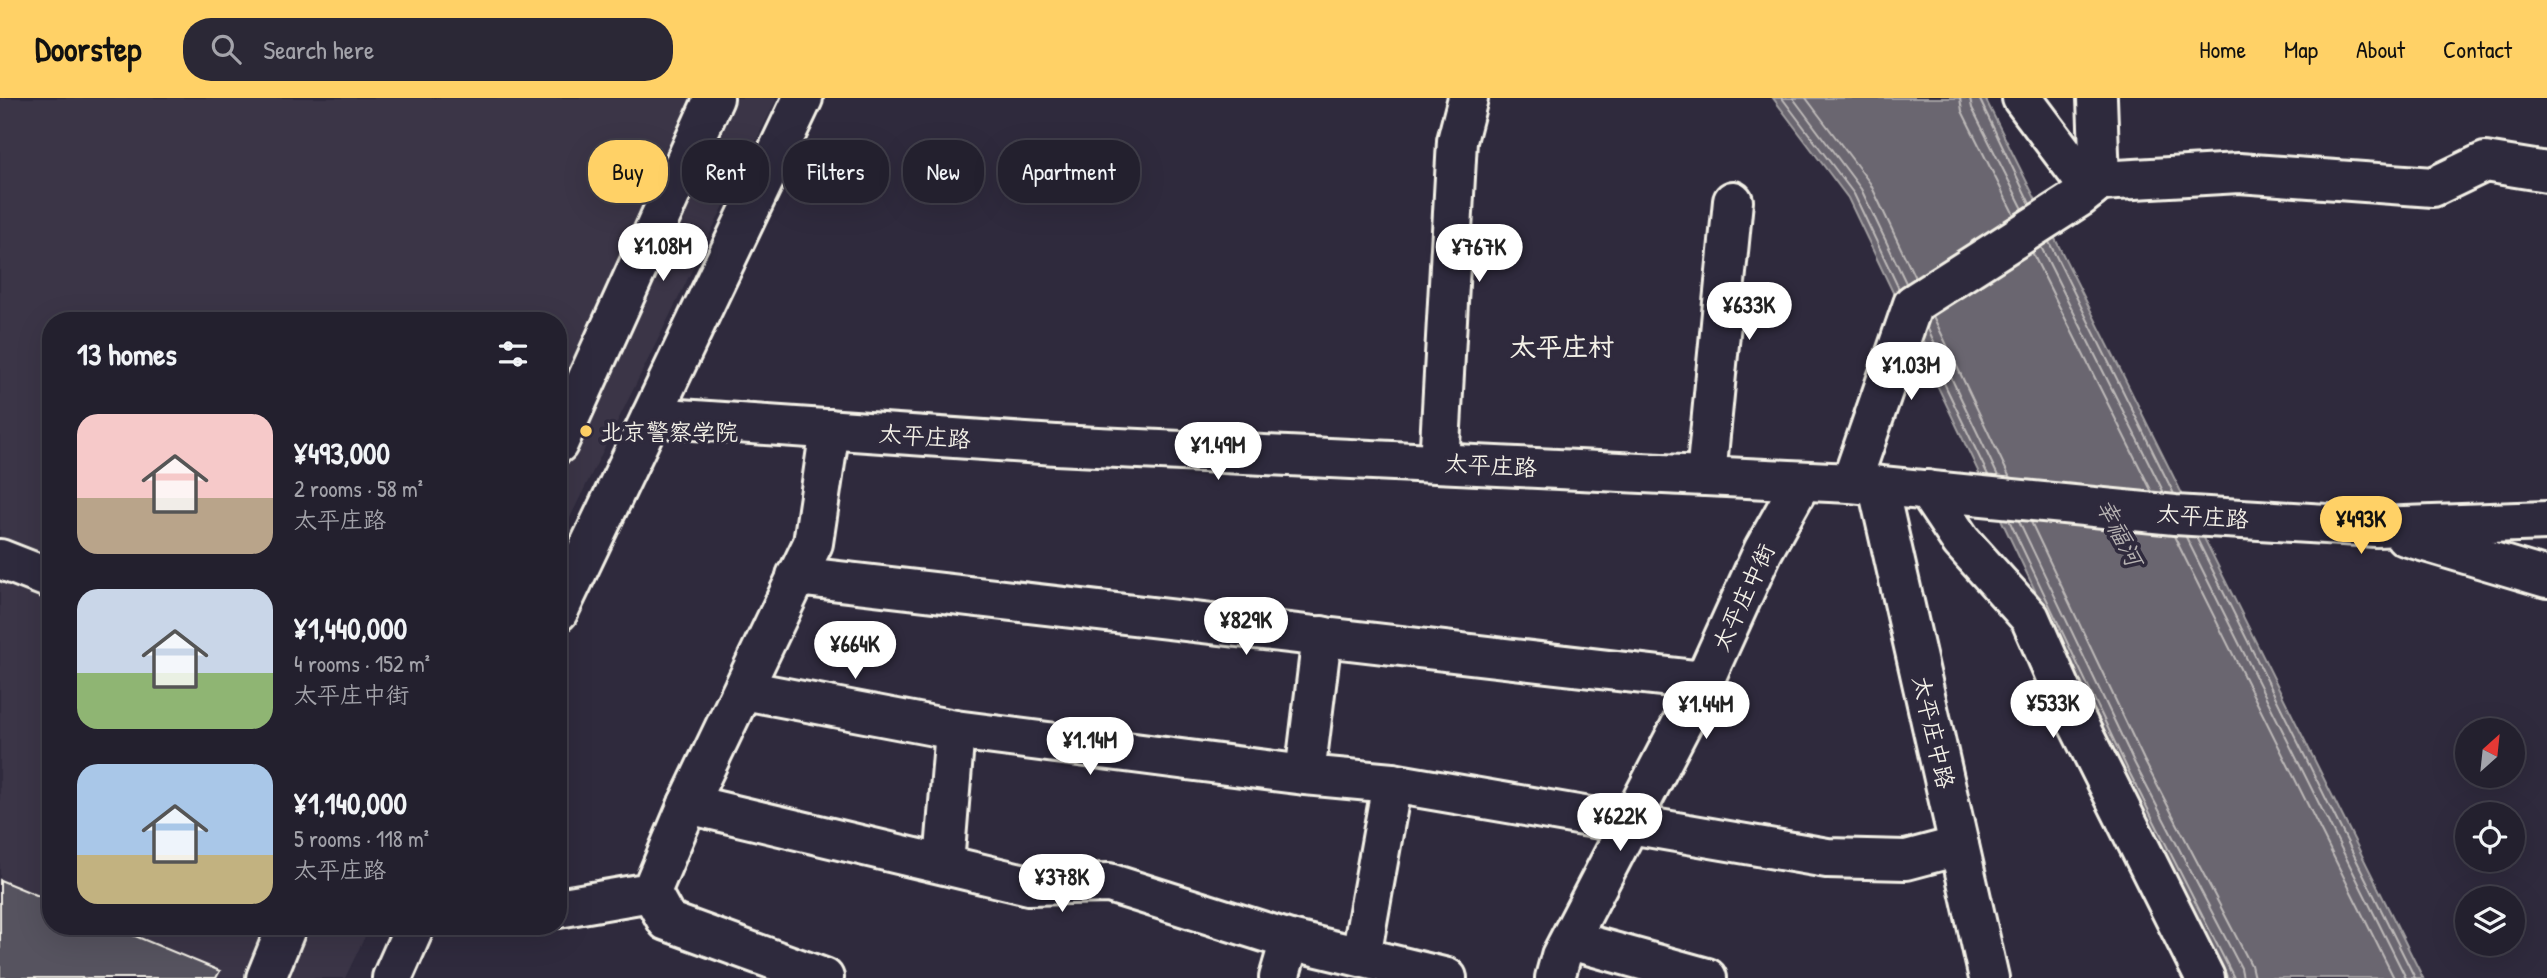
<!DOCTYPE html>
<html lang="en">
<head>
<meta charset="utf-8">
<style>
	:root { --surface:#23202e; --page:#2b2836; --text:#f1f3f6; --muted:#a3a3aa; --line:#403e4a; --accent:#ffd166 }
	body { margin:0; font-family:"Patrick Hand","LXGW WenKai TC",sans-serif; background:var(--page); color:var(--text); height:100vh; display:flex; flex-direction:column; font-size:26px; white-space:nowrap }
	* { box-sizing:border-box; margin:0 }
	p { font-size:23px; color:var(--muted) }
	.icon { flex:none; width:38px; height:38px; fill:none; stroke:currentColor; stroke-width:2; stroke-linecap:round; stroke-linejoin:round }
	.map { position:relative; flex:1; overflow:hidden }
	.sheet { position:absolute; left:42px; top:214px; width:525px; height:623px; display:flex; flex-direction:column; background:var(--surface); border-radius:28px; box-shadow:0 7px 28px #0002,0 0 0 2px var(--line) }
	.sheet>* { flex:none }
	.guide { position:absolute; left:588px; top:42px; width:665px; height:63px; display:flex; gap:14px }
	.needle { width:46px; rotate:27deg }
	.controls { position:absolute; left:2455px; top:620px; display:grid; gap:14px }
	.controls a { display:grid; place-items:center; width:70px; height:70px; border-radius:50%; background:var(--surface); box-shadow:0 7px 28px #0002,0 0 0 2px var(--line); font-size:35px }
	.price { position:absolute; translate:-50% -60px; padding:0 16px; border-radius:24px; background:#fff; color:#222; font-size:23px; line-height:46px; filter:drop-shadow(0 2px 4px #0008) }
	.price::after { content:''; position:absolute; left:50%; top:42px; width:21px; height:16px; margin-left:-10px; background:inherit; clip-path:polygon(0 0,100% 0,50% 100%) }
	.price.current { background:var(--accent); color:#111 }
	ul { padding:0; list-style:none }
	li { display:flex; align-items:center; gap:21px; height:175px; padding:0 35px }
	li span { display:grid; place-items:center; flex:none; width:196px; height:140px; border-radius:21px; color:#555 }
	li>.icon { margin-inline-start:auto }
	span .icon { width:84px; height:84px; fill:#fffc; stroke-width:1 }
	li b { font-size:30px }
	h2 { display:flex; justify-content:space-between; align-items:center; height:84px; padding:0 35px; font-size:30px }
	.chip { padding:0 24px; border-radius:28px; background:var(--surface); box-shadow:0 7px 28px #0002,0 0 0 2px var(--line); font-size:24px; line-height:63px }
	.chip.current { background:var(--accent); color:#111 }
	header { display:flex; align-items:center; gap:42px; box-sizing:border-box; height:98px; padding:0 35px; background:var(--accent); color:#111 }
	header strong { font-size:33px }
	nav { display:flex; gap:38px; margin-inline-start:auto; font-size:24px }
	.search { width:490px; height:63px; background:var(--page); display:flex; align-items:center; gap:18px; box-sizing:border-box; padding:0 24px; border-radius:28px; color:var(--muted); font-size:26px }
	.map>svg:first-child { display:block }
	.built { fill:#3b3647 }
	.water { fill:#6a6670; stroke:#a19ea0; stroke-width:2 }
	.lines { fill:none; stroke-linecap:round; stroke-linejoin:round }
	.shore { stroke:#bdb9b8; stroke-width:2 }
	.building { fill:#56525f; stroke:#f4f1e8; stroke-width:2 }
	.minor-casing { stroke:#f4f1e8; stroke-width:44 }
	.minor { stroke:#2f2a3d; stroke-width:38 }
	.poi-dot { fill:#ffd166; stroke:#2f2a3d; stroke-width:2.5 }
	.labels { text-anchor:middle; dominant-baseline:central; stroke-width:7; stroke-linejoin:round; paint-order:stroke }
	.poi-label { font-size:23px; fill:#f4f1e8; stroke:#2f2a3d; text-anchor:start }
	.street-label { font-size:23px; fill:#f4f1e8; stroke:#2f2a3d }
	.water-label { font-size:24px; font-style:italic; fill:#b6b2b2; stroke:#2f2a3d }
	.quarter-label { font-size:26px; font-weight:bold; fill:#f4f1e8; stroke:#2f2a3d }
</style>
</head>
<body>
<header>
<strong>Doorstep</strong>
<div class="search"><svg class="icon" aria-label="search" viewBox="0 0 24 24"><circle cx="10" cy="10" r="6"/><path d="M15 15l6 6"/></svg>Search here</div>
<nav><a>Home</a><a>Map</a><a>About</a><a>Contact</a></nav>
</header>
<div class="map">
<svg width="2547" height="880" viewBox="0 0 2547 880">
	<rect width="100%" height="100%" fill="#2f2a3d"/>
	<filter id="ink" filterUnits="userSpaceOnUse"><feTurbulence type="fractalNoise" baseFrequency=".0143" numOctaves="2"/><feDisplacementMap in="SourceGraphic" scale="14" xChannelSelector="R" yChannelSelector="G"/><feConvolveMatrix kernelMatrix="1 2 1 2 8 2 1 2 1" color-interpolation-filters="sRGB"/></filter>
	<g filter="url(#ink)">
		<path class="built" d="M0 0H777L558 444V222H51V828H370L345 880H0Z"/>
		<path class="water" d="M1773 0H1985L2423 880H2228L2121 673 1848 100Z"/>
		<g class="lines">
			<g class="shore">
				<path d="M1782 0 1854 96 1899 191"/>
				<path d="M1793 0 1861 91 1906 185"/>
				<path d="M1806 0 1870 85 1915 180"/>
				<path d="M1960 0 1962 13 2014 117"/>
				<path d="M1970 0 1972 10 2023 111"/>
				<path d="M1979 0 2030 106"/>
				<path d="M2049 144 2174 396"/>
				<path d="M2041 149 2164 395"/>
				<path d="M2032 154 2152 394"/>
				<path d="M1933 218 2010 380"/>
				<path d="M1927 229 1998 378"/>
				<path d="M1923 241 1988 377"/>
				<path d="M2009 422 2127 670 2234 880"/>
				<path d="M2019 423 2135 666 2241 870 2243 880"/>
				<path d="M2031 424 2144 662 2251 867 2254 880"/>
				<path d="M2174 438 2394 880"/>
				<path d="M2186 439 2406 880"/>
				<path d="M2196 439 2415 880"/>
			</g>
		</g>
		<path class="building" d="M0 782 51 803V828H111L220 873 216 880H0Z"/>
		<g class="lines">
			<g class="minor-casing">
				<g id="minor">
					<path d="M2022 0 2090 91"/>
					<path d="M2100 83 2239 75 2433 89 2485 64 2547 74"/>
					<path d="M651 319 803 0"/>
					<path d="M558 346 714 0"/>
					<path d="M1439 365 1457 43 1468 0"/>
					<path d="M1706 378 1733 103"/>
					<path d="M1851 385 1913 206 2080 99 2100 83 2097 0"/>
					<path d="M1878 389 1989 880"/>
					<path d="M1927 392 1961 443 2030 520 2065 600 2205 880"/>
					<path d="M2405 438 2547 480"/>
					<path d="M0 461 51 481"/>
					<path d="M796 478 1704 583"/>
					<path d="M558 514 651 319 1056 347 1851 385 2175 417 2376 429 2547 423"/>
					<path d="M1322 538 1305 677 1392 685"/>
					<path d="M744 592 955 632"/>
					<path d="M688 706 1029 787 1109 785 1290 842 1447 880"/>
					<path d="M944 766 955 632 1305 677"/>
					<path d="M651 794 667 823 824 880"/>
					<path d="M558 810 651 794 688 706 813 445 830 331"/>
					<path d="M1570 842 1707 880"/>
					<path d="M1361 858 1392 685 1827 760 1906 762 1959 748"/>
					<path d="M266 880 287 828"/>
					<path d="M392 880 415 828"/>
					<path d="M1279 880 1290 842"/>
					<path d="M1555 880 1561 858 1704 583 1763 453 1802 383"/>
				</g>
			</g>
			<use href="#minor" class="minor"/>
		</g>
	</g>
	<circle class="poi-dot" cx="586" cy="333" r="7"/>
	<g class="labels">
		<g class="poi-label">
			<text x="600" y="333">北京警察学院</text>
		</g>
		<g class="street-label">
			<text transform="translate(925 338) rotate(4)">太平庄路</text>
			<text transform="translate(1491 367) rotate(3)">太平庄路</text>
			<text transform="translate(2203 418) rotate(4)">太平庄路</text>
			<text transform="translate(1743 499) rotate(-65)">太平庄中街</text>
			<text transform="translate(1934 634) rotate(77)">太平庄中路</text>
		</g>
		<g class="water-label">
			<text transform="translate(2120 434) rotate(63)">幸福河</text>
		</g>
		<g class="quarter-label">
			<text x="1562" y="248">太平庄村</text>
		</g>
	</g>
</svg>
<div class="controls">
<a><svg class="needle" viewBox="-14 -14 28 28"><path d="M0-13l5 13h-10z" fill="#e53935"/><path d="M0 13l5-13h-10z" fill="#a3a3aa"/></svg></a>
<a><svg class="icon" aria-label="locate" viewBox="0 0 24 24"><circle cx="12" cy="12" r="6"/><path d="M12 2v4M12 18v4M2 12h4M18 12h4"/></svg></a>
<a><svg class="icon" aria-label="layers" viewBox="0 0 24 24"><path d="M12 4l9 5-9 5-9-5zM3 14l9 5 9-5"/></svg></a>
</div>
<b class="price" style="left:663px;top:185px">¥1.08M</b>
<b class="price" style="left:1479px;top:186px">¥767K</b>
<b class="price" style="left:1749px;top:244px">¥633K</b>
<b class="price" style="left:1911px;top:304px">¥1.03M</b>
<b class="price" style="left:1218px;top:384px">¥1.49M</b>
<b class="price current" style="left:2361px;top:458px">¥493K</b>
<b class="price" style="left:1246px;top:559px">¥829K</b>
<b class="price" style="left:855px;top:583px">¥664K</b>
<b class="price" style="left:2053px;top:642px">¥533K</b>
<b class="price" style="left:1706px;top:643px">¥1.44M</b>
<b class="price" style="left:1090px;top:679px">¥1.14M</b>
<b class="price" style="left:1620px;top:755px">¥622K</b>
<b class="price" style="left:1062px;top:816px">¥378K</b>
<div class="guide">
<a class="chip current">Buy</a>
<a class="chip">Rent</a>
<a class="chip">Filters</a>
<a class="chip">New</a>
<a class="chip">Apartment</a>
</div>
<section class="sheet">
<h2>13 homes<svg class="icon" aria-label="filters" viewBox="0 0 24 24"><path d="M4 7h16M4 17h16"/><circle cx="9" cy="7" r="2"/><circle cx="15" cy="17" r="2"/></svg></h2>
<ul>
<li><span style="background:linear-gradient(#f6c9c9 60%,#b9a48a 0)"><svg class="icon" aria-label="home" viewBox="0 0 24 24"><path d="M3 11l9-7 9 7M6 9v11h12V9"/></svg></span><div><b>¥493,000</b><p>2 rooms · 58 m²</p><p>太平庄路</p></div></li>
<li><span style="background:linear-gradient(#c9d6e8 60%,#8fb573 0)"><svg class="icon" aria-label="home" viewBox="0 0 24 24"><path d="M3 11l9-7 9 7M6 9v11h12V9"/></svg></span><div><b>¥1,440,000</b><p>4 rooms · 152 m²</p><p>太平庄中街</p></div></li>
<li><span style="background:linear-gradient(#a9c7e8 65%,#c2b280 0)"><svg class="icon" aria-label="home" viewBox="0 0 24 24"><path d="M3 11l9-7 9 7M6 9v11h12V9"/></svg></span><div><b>¥1,140,000</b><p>5 rooms · 118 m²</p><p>太平庄路</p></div></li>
</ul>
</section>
</div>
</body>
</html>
